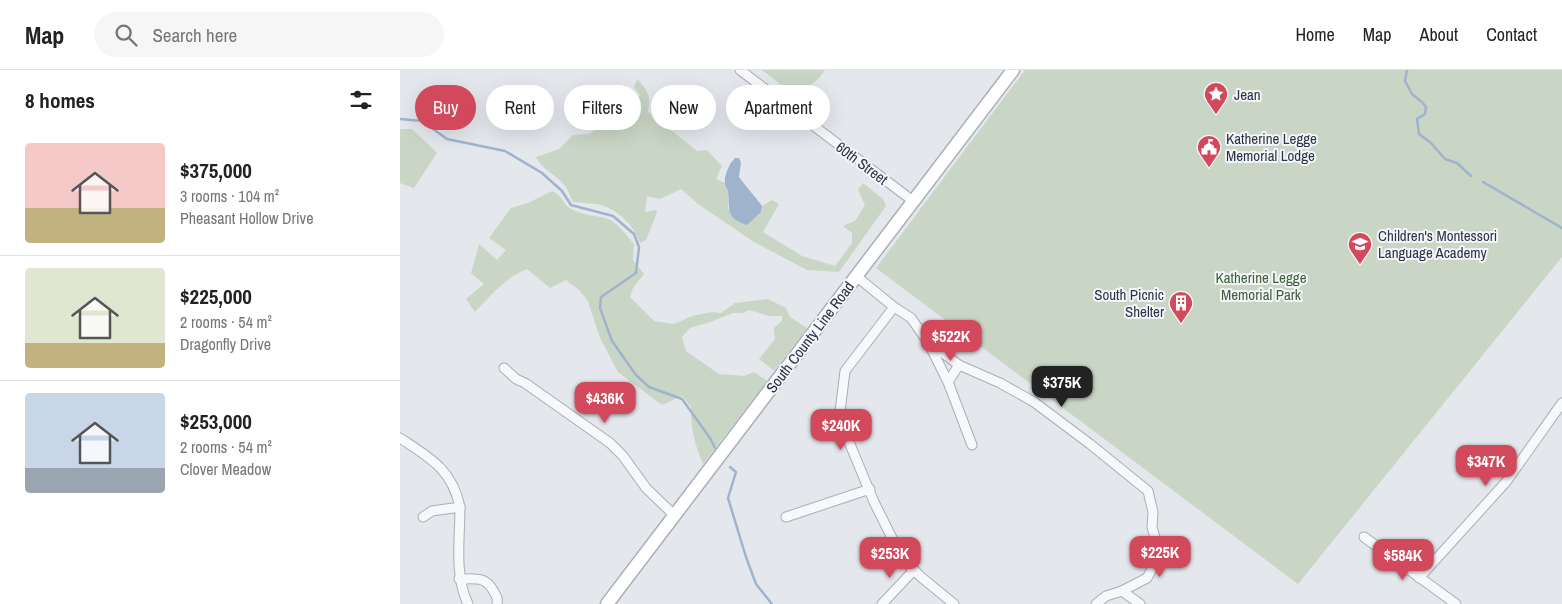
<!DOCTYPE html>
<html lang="en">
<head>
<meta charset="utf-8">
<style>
	:root { --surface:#fff; --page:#f6f6f6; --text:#222; --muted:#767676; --line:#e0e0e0; --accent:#d1495b }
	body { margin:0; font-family:"Archivo Narrow",sans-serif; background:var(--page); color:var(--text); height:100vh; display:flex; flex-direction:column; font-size:19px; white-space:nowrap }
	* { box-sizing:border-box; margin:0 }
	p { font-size:16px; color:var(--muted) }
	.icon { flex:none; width:28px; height:28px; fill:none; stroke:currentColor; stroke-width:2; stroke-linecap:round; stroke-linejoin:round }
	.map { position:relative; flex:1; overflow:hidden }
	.details { display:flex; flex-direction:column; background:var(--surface); width:400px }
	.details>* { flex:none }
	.hud { position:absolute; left:15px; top:15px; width:475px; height:45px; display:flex; gap:10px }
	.price { position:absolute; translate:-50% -42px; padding:0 11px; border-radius:10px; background:var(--accent); color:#fff; font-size:16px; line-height:32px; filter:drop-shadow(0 1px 2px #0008) }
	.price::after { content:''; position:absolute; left:50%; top:30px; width:15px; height:11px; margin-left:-8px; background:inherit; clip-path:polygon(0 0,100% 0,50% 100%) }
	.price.active { background:#222; color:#fff }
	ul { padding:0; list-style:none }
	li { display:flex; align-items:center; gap:15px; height:125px; padding:0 25px }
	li+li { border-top:1px solid var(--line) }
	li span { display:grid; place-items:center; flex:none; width:140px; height:100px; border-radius:5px; color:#555 }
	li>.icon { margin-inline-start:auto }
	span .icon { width:60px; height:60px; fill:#fffc; stroke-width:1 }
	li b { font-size:21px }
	h2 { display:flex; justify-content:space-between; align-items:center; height:60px; padding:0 25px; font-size:21px }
	.pill { padding:0 18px; border-radius:22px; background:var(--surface); box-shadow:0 5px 20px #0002; font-size:18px; line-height:45px }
	.pill.active { background:var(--accent); color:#fff }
	header { display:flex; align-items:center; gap:30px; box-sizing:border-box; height:70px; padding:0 25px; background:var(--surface); border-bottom:1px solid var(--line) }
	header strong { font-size:24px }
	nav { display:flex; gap:28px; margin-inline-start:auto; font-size:18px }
	.search { width:350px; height:45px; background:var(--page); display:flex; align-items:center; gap:12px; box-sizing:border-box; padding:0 18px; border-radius:28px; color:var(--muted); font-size:19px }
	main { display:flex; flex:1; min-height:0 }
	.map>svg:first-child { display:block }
	.green { fill:#c9d6c5 }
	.water { fill:#9fb4cc }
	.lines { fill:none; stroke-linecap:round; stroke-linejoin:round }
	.stream { stroke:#9fb4cc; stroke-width:2.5 }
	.street-casing { stroke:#a9aeb7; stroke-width:11 }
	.secondary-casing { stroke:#a9aeb7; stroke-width:15 }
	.street { stroke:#f7f8fa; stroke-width:9 }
	.secondary { stroke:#fff; stroke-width:12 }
	.labels { text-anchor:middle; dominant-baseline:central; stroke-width:4; stroke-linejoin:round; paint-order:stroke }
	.poi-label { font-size:15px; fill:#2b3445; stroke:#f4f6f9; text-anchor:start }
	.street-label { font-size:15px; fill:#2b3445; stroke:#f4f6f9 }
	.park-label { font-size:15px; fill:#3f6138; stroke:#f4f6f9 }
</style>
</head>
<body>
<header>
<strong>Map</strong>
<div class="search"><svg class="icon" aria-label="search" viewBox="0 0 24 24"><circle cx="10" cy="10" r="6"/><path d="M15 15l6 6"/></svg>Search here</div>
<nav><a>Home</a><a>Map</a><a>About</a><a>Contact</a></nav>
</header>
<main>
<section class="details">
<h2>8 homes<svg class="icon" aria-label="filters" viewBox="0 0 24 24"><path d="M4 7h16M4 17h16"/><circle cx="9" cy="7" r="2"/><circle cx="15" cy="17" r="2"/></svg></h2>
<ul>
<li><span style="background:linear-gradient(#f6c9c9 65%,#c2b280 0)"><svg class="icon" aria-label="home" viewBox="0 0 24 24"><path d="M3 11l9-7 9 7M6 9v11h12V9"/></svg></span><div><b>$375,000</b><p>3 rooms · 104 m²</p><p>Pheasant Hollow Drive</p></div></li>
<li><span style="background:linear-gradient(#dfe7d0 75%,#c2b280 0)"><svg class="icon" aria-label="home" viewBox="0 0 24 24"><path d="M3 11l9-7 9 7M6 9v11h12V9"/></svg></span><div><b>$225,000</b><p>2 rooms · 54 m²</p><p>Dragonfly Drive</p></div></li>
<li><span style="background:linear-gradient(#c9d6e8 75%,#9aa5b1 0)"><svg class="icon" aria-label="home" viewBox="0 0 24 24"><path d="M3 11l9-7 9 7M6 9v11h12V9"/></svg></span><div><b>$253,000</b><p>2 rooms · 54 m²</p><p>Clover Meadow</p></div></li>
</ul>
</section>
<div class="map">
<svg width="1162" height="534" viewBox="0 0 1162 534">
	<rect width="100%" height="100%" fill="#e4e7ec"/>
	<g class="green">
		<path d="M362 0H425L420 7 397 27Z"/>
		<path d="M625 0H1162V187L898 514 476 198Z"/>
		<path d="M237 9C248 21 251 25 248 42L297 81 307 80 322 96 316 109 325 113 328 120V139L361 142 362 136 372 130 379 134 363 162 402 186 435 196 452 173V163L443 156 455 151 465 135 458 120 463 113 483 129 486 136 439 202 407 200 354 172 298 134 281 119 260 129 247 126 245 142 256 140 257 143 246 170 240 173C233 155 220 141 201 135 192 133 182 133 173 132 170 127 169 121 165 116 156 104 143 101 136 87L159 79 173 65 189 64 206 52 223 48 240 25 234 17Z"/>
		<path d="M0 59H12L37 83 14 118 0 113Z"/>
		<path d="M152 121C164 126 162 134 171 139 182 145 194 145 205 148 217 151 226 165 234 174L233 190 244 204 233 218 230 227 254 251 274 254 292 246 312 242 321 243 335 233 368 229 386 238 390 247 407 258 374 301 359 289 375 269 374 258 382 251V246H369L349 240 343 243H333L310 252 290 258 282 267 286 281 319 304 344 306 354 302 367 311 303 394C294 371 291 361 291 337L282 326 262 335 218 302 200 268 188 231 179 220 166 210 150 218 127 199C105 208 91 225 75 242L66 229 84 214 71 203 79 174 97 190 106 180 89 168 111 138 128 133Z"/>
	</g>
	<path class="water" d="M335 88H339L341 93 339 107C346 117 355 126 362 136L361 142 347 155C325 148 330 139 328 121 327 118 325 116 325 114 324 105 329 94 335 88Z"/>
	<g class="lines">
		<g class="stream">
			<path d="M1007 0 1005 11 1012 24 1022 32 1026 37 1025 44 1017 49 1019 64 1031 73 1045 89 1057 93 1071 106"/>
			<path d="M0 49 22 51 47 69 105 81 142 103 162 121 171 135 213 146 234 164 239 177 236 203 201 227 200 238 212 271 236 305 249 317 282 329 310 368 315 378"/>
			<path d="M1083 112 1162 158"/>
			<path d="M330 397 336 402 328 428 346 487 356 514 372 534"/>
		</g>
		<g class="street-casing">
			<g id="street">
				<path d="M340 0 513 131"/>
				<path d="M456 206 494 237 445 301 440 342 447 367 474 432 496 476 508 494 521 507 554 534"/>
				<path d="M494 237 511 248 528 272 548 312 572 375"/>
				<path d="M528 272 559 295 600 313 634 332 690 374 748 421 753 442 752 457 760 485 747 508 722 521 706 526 696 534"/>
				<path d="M104 298 116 309 125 313 210 373 223 386 246 418 274 445"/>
				<path d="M548 312 559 295"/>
				<path d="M0 368C30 388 52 399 60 437 60 469 54 505 68 534"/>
				<path d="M23 447 32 441 60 437"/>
				<path d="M386 447 470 419"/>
				<path d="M964 467 1056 534"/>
				<path d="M1019 508 1106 412 1162 333"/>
				<path d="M59 509C76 509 86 506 94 522 97 527 98 529 97 534"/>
				<path d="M722 521 740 534"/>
				<path d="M482 534 514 500"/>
			</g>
		</g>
		<g class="secondary-casing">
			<path id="secondary" d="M207 534 613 0"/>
		</g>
		<use href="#street" class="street"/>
		<use href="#secondary" class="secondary"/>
	</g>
	<defs>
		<g id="sight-pin" transform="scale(1.25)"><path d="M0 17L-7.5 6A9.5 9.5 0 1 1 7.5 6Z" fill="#d1495b" stroke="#f4f6f9"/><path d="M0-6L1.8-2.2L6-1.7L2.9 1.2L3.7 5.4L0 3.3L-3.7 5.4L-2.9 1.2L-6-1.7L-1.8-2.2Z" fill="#fff"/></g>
		<g id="civic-pin" transform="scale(1.25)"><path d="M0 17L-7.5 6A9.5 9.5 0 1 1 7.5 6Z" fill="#d1495b" stroke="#f4f6f9"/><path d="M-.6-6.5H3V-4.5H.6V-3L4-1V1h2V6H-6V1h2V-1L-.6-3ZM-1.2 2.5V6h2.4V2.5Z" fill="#fff"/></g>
		<g id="school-pin" transform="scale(1.25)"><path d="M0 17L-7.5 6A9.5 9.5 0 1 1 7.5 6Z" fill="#d1495b" stroke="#f4f6f9"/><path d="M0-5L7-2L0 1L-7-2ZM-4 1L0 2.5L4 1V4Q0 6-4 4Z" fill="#fff"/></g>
		<g id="building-pin" transform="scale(1.25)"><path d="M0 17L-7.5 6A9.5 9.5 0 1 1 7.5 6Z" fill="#d1495b" stroke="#f4f6f9"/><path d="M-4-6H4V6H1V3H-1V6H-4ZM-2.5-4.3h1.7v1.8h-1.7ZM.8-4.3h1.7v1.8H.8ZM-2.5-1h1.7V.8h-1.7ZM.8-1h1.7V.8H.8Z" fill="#fff"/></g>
	</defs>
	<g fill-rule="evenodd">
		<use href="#sight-pin" x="816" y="24"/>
		<use href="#civic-pin" x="809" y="77"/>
		<use href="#school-pin" x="960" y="174"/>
		<use href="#building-pin" x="781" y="233"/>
	</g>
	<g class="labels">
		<g class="poi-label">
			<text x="834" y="24">Jean</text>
			<text x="826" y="68">Katherine Legge<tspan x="826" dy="17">Memorial Lodge</tspan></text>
			<text x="978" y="165">Children's Montessori<tspan x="978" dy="17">Language Academy</tspan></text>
			<text x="764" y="224" text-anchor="end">South Picnic<tspan x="764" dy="17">Shelter</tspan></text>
		</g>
		<g class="street-label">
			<text transform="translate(462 93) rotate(37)">60th Street</text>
			<text transform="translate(410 267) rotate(-53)">South County Line Road</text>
		</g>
		<g class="park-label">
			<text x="861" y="207">Katherine Legge<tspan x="861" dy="17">Memorial Park</tspan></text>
		</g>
	</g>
</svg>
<b class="price" style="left:551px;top:292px">$522K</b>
<b class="price active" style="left:662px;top:338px">$375K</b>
<b class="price" style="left:205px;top:354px">$436K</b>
<b class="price" style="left:441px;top:381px">$240K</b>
<b class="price" style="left:1086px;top:417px">$347K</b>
<b class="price" style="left:760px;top:508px">$225K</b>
<b class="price" style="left:490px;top:509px">$253K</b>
<b class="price" style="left:1003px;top:511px">$584K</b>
<div class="hud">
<a class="pill active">Buy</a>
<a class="pill">Rent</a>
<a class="pill">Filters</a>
<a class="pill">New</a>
<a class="pill">Apartment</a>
</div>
</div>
</main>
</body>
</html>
